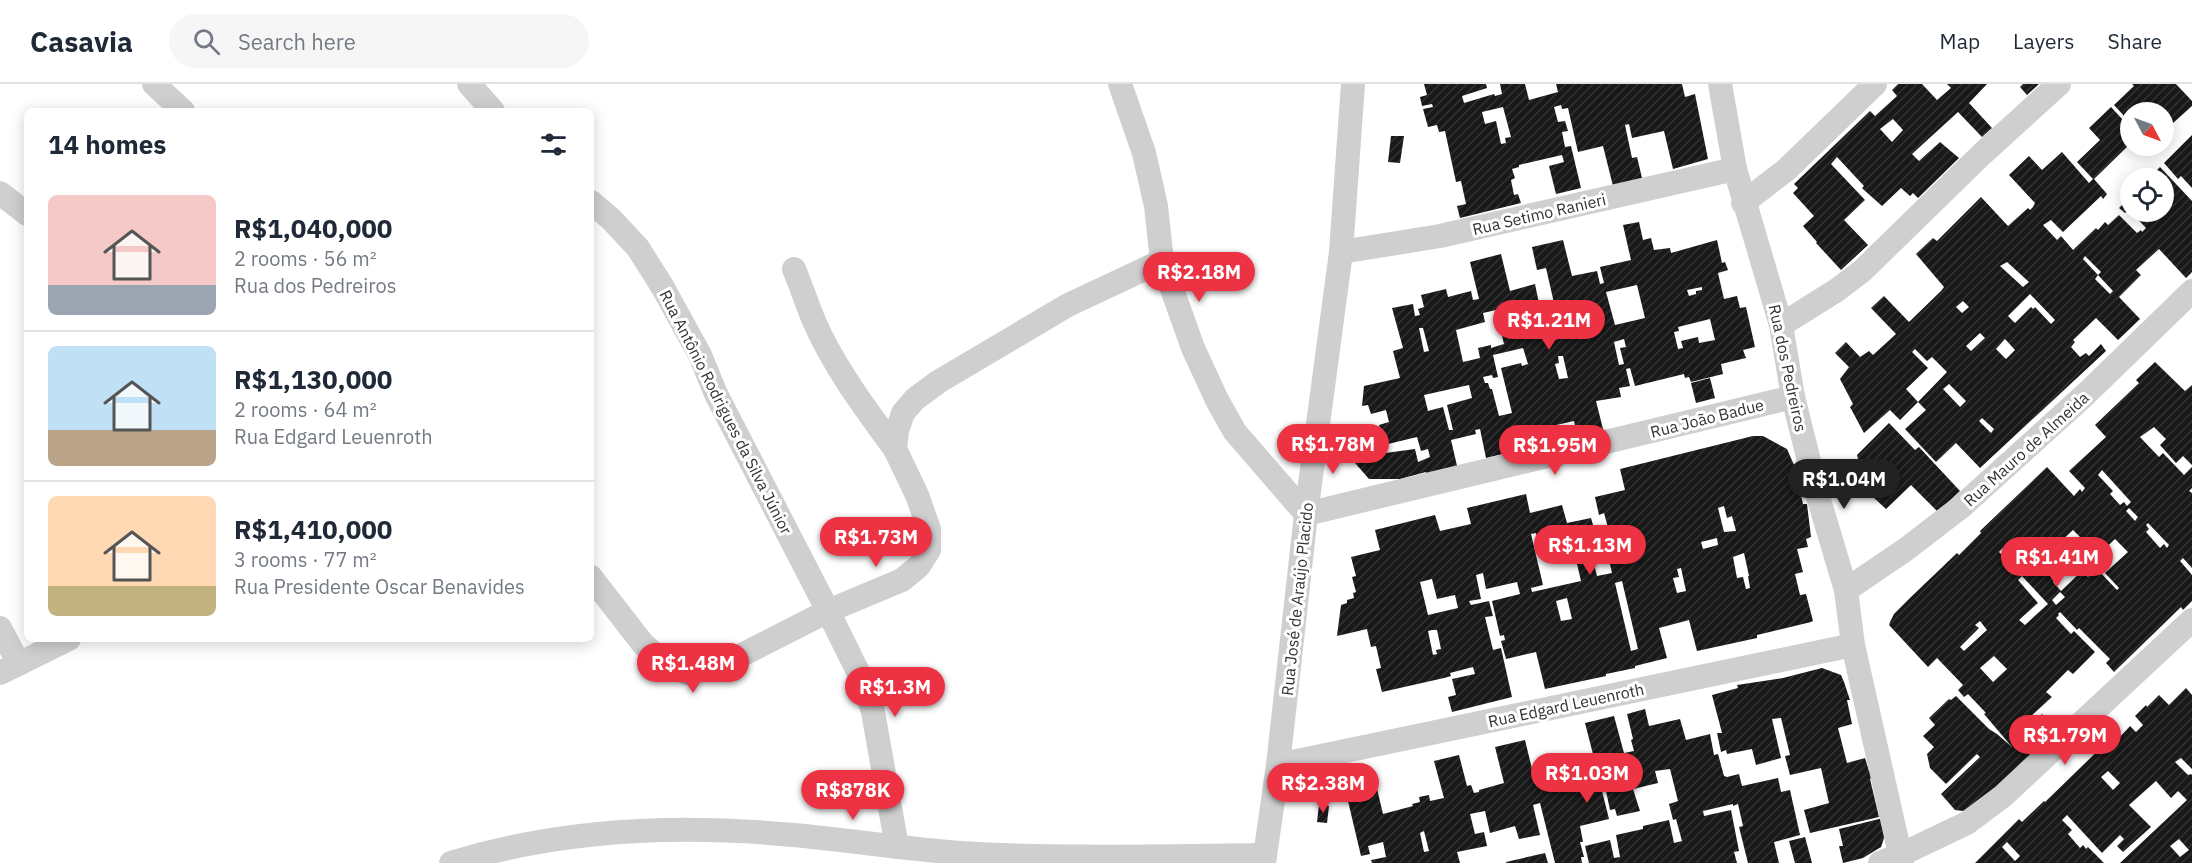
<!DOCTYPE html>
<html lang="en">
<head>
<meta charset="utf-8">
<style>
	:root { --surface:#fff; --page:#f6f6f7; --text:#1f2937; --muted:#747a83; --line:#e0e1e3; --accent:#ec3243 }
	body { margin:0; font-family:"IBM Plex Sans",sans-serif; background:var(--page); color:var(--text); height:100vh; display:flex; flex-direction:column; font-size:22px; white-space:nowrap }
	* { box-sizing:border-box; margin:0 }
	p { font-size:20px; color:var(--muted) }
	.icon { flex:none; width:33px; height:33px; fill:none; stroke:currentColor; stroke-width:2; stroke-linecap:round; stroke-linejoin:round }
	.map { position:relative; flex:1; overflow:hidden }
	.panel { position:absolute; left:24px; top:24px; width:570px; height:534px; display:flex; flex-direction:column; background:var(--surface); border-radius:9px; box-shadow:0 3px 15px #0003 }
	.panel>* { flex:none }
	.needle { width:39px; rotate:131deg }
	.fabs { position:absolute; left:2120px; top:18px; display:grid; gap:12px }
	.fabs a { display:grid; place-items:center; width:54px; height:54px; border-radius:50%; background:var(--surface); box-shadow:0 3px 15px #0003; font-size:30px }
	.price { position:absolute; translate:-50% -51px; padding:0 14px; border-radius:21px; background:var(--accent); color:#fff; font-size:20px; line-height:39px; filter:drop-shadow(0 2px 3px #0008) }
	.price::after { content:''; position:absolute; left:50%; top:36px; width:18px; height:14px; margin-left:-9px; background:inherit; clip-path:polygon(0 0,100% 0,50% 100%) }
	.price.active { background:#222; color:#fff }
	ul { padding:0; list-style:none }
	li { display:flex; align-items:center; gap:18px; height:150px; padding:0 24px }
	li+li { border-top:2px solid var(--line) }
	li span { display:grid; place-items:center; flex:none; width:168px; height:120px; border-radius:9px; color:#555 }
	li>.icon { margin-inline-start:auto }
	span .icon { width:72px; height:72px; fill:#fffc; stroke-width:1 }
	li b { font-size:26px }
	h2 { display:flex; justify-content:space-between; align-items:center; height:72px; padding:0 24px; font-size:26px }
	header { display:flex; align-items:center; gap:36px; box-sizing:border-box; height:84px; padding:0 30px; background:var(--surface); border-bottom:2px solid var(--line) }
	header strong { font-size:28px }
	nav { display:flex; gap:33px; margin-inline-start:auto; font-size:21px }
	.search { width:420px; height:54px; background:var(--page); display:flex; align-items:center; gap:15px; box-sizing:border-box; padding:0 21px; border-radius:33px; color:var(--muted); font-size:22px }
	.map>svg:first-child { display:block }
	.building { fill:url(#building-hatch); fill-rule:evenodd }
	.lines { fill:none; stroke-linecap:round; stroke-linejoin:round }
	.minor { stroke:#cfcfcf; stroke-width:24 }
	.labels { text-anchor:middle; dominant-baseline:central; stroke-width:6; stroke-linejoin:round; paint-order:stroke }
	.street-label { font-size:16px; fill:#323232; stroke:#fff }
</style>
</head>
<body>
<header>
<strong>Casavia</strong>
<div class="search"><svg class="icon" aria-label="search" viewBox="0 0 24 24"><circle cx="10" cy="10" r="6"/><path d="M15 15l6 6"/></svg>Search here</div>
<nav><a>Map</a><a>Layers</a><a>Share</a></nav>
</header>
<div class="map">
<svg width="2192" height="779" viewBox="0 0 2192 779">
	<defs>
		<pattern id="building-hatch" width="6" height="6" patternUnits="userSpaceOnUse" patternTransform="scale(1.5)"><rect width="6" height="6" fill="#191919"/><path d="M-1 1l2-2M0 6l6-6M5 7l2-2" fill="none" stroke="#323232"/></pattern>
	</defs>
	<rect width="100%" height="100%" fill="#fff"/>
	<g class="building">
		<path d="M1424 0H1486L1487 4 1462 12 1464 19 1494 10 1495 12 1502 10 1500 0H1525L1529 16 1558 8 1556 0H1682L1685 13 1695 10 1708 75 1673 85 1664 47 1632 54 1629 40 1625 41 1632 74 1637 73 1642 94 1613 102 1603 62 1578 68 1568 24 1562 25 1561 21 1554 23 1558 38 1565 37 1568 47 1562 48 1565 63 1571 62 1581 104 1556 110 1549 82 1564 78 1562 71 1519 81V83L1512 85 1515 94 1511 96 1514 111 1518 110 1521 119 1460 134 1457 122 1466 120 1461 97 1456 98 1445 47 1439 48 1437 41 1428 43 1423 25 1433 23 1432 20 1422 22 1420 13 1427 11ZM1503 23 1511 53 1505 54 1506 59 1501 60 1496 37 1485 40 1482 28Z"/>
		<path d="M1898 0H1922L1937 16 1951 4 1947 0H1987L1969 19 1992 44 1982 53 1958 28 1912 70 1919 77 1940 58 1959 74 1918 114 1913 109 1910 112 1901 104 1882 122 1864 106 1862 104 1864 102 1837 73 1831 80 1865 116 1844 136 1868 161 1841 186 1816 159 1817 158 1803 142 1814 132 1793 109 1798 104 1794 100 1870 27 1875 32 1897 12 1892 6ZM1893 35 1903 46 1892 58 1880 45Z"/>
		<path d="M2023 0H2039L2027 11 2020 3Z"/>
		<path d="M2132 0H2176L2192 17V22L2163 48V28H2130V49L2125 53 2130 60 2094 95 2107 110 2103 115 2101 112 2063 148 2051 136 2043 141 2057 156 2061 152 2073 166 2096 144 2098 146 2105 138 2108 141 2119 131 2137 149 2141 146 2142 148 2146 144 2131 128H2163V94H2153L2155 92 2153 90 2160 83 2192 117V188L2186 194 2159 165 2136 186 2141 191 2119 213 2140 235 2118 256 2096 234 2073 256 2075 258 2071 263 2080 273 2086 269 2089 272 2101 260 2106 267 1980 384 1956 359 1936 378 1905 345 1926 326 1918 318 1900 336 1890 326 1864 349 1850 323 1853 320 1840 295 1849 283 1835 269 1846 258 1860 273 1869 267 1873 271 1896 250 1871 224 1884 212 1909 238 1941 207 1944 203 1916 170 1933 154 1937 157 1981 113 2008 142 2028 124 2030 126 2033 123 2035 119 2009 91 2029 72 2042 86 2062 68 2089 99 2093 95 2077 78 2100 56 2089 44 2111 23 2123 36 2126 34 2114 21 2134 2ZM2085 172 2101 188 2098 191 2083 175ZM2007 178 2029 198 2023 203 2000 182ZM2098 191 2113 207 2110 210 2095 195ZM2030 210 2055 236 2051 240 2035 223 2033 225 2031 223 2015 239 2008 232ZM1963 217 1969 223 1962 229 1956 223ZM1980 249 1985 254 1971 267 1966 262ZM2005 255 2015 266 2006 275 1996 265ZM1915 265 1927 277 1932 273 1947 288 1918 318 1906 305 1928 284 1912 268ZM1949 300 1966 317 1960 323 1943 305ZM1982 334 1994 345 1991 349 1979 337Z"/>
		<path d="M2192 51V104L2181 92 2178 95 2164 79Z"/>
		<path d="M1391 52H1404L1400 79 1388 78Z"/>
		<path d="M2130 113V125L2125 129 2119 124Z"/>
		<path d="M1639 138 1643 156 1651 154 1654 166 1670 164 1671 169 1717 156 1722 179 1725 178 1728 186 1718 189 1724 215 1737 212 1740 224 1746 223 1755 263 1743 266 1746 274 1721 280 1723 290 1691 298 1689 293 1685 294 1684 290 1635 302 1630 284 1626 285 1630 302 1619 304 1621 313 1596 317 1603 345 1577 351 1574 337 1543 344 1547 359 1486 374 1480 345 1475 346 1476 350 1451 356 1458 386 1427 393 1426 388 1400 395H1369L1355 379 1356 373 1415 365 1418 378 1430 373 1428 365 1421 367 1417 353 1384 361 1379 341 1389 338 1386 326 1371 330 1368 321 1362 322 1364 302 1400 294 1393 267 1403 264 1392 224 1413 220 1415 232 1420 231 1418 225 1424 223 1421 211 1446 205 1448 213 1471 207 1473 216 1479 215 1470 178 1501 170 1510 207 1535 200 1542 234 1548 232 1546 221 1554 219 1546 184 1537 186 1532 163 1563 156 1572 192 1597 187 1600 200 1604 199 1600 183 1631 176 1623 141ZM1637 201 1645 234 1615 241 1606 208ZM1702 203V206L1696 207V210L1689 212 1687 206ZM1496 226 1504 260 1491 264V261L1478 264 1480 274 1463 278 1456 246 1485 238 1483 229ZM1558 232 1563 254 1554 256 1549 235ZM1710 235 1715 256 1699 259 1698 253 1681 257 1683 264 1678 265 1674 248 1679 247 1678 243ZM1419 244H1423L1429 267 1424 268ZM1624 255 1626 263 1620 264 1624 280 1619 281 1614 258ZM1523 264 1528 280 1522 282 1521 279 1501 284 1512 329 1499 332 1492 305H1490L1488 299H1485L1483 293 1492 291 1493 294 1498 293 1493 271ZM1558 272H1563L1568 294 1559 295 1555 280 1559 279ZM1469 301 1472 314 1447 321 1453 346H1449L1443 323 1428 327 1424 311Z"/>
		<path d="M2155 278 2185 307 2192 301V381L2183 372 2176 379 2160 361 2166 355 2154 343 2140 353 2159 373 2163 369 2184 391 2192 383V404L2189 407 2192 409V484L2183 474 2180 477 2192 491V517L2183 526 2181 523 2114 588 2106 579 2110 575 2079 544 2077 546 2060 528 2058 530 2059 531 2056 534 2071 550 2074 547 2095 568 2073 590 2068 586 2046 608 2052 613 2028 635 2032 640 2042 630 2056 644 2046 654 2048 657 1980 721 1963 727 1955 726 1941 710 1980 673 1977 670 1946 700 1930 684 1927 670 1934 663 1923 652 1935 641 1929 634 1949 615 1951 616 1956 612 1989 645 1997 650 2012 663 1984 630 1986 629 1968 610 1964 613 1958 606 1963 601 1937 574 1928 583 1889 541 1890 538 1894 530 1911 513 1957 469 1959 471 1981 449 1980 447 2047 383 2074 412 2080 405 2082 408 2085 404 2069 387 2106 353 2095 341 2139 299 2136 296ZM2102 386 2131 418 2127 422 2124 418 2120 421 2110 410 2113 407 2098 391ZM2129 424 2138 433 2135 437 2126 427ZM2148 439 2169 461 2167 464 2164 460 2160 464 2146 448 2149 445 2146 441ZM2073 446 2092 465 2087 469 2093 476 2115 455 2128 468 2105 489 2119 504 2117 506 2096 484 2088 493 2082 487 2061 507 2053 498 2061 490 2045 472ZM2003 464 2011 473 2007 476 1999 468ZM2022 492 2048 520 2025 541 2019 536 2038 519 2018 496ZM2060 508 2065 513 2056 521 2052 516ZM1980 537 1987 546 1964 567 1960 563 1979 544 1975 541ZM1994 572 2007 585 1993 598 1980 584Z"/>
		<path d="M1710 294 1715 314 1696 319 1691 299Z"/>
		<path d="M1889 339 1915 366 1919 363 1960 407 1938 428 1911 401 1886 425 1873 413 1872 409 1877 404 1861 387 1857 371Z"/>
		<path d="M1753 352H1763L1787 365 1794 381 1803 420H1807L1811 453 1806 455 1808 463 1797 465 1803 488 1795 490 1800 511 1806 510 1813 537 1811 538 1757 551V554L1697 567 1689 536 1659 544 1667 574 1635 582V584L1606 590V592L1545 605 1536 568 1506 575 1501 557 1505 556 1504 551 1500 552 1492 517 1520 510 1517 498 1486 505 1483 489 1476 491 1481 515 1469 517 1471 521 1489 517 1493 532 1485 533 1493 566 1501 564 1512 613 1452 628 1448 613 1456 611 1452 595 1475 590 1473 583 1450 589 1451 592 1444 594 1382 608 1376 585 1381 584 1376 562 1371 563 1367 545 1337 552 1341 521 1347 519V516L1354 514 1353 509 1356 508 1352 493 1356 492 1351 473 1380 466 1375 446 1435 431 1440 447 1471 440 1467 424 1526 410 1530 429 1562 421 1567 439 1591 434 1598 458 1589 460 1597 492 1612 489 1607 467 1612 465 1610 451 1604 429 1599 431 1595 413 1625 406 1620 385ZM1724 422 1727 434 1732 432 1736 447 1724 448 1718 424ZM1536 449 1541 469 1546 468V469L1573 463 1581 497 1532 508 1531 504 1543 501 1531 450ZM1717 454 1718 461 1703 465 1701 458ZM1744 469 1749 492H1748L1750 504 1746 505 1743 493 1737 494 1733 473ZM1681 484 1686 507 1677 509 1673 494 1679 493 1677 485ZM1432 495 1437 515 1455 511 1458 524 1428 531 1420 498ZM1622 497 1638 565 1631 567 1615 499ZM1567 514 1572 535 1561 537 1556 517ZM1432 546H1437L1441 565 1436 566 1437 570 1433 571 1428 547Z"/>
		<path d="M1822 584 1841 591 1844 598 1850 616H1847L1852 640 1838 644 1847 679 1865 674 1869 687 1873 686 1875 694 1870 695 1879 733 1810 749 1804 726 1829 719 1821 684 1790 691 1785 672 1790 671 1781 634 1772 635 1781 674 1756 681 1752 665 1727 670 1726 666 1721 668 1717 649H1722L1712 611 1738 604 1737 601 1783 594Z"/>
		<path d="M2186 604 2192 611V685L2181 674 2175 678 2188 691 2191 690 2192 691V779H2120L2187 716 2178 707 2171 714 2156 697 2129 721 2151 743 2123 768 2117 762 2124 755 2120 751 2102 769 2067 731 2062 736 2072 746 2068 750 2080 764 2083 761 2086 765 2088 763 2104 779H1975L2019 735 2022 738 2044 717 2045 718 2113 652 2117 656 2130 642 2136 648 2143 641 2135 632 2146 621 2147 623 2159 611 2169 621ZM2108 687 2120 699 2113 706 2101 693ZM2179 755 2189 766 2180 773 2170 762ZM2007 758 2020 772 2015 777 2002 763Z"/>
		<path d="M1645 625 1649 642 1680 635 1686 656 1710 650 1714 671 1718 670 1724 692 1727 693 1739 690 1742 702 1778 694 1781 708 1790 706 1800 751 1774 758 1779 779H1748L1739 743 1743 742 1738 720 1733 722V720L1703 727 1704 732 1731 726 1739 767 1734 768 1737 779H1589L1585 762 1610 756 1614 774 1620 773 1616 751 1643 745V742L1669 736 1674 759 1682 757 1676 735 1673 736 1669 720 1678 717 1670 685 1655 687 1658 699 1633 705 1640 727 1617 732 1615 725 1610 726 1605 702 1601 703 1609 735 1580 742 1583 758H1580L1584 773H1581L1582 779H1555L1540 719 1533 721 1540 751 1519 755 1515 742 1490 749 1485 727 1470 730 1475 750 1484 748 1487 762 1457 768 1460 779H1372L1371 776 1386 773 1383 758 1368 762 1370 770 1361 772 1343 696 1373 688 1383 730 1413 722 1412 720 1420 718 1419 713 1429 711 1430 717 1444 714 1434 677 1459 671 1467 702 1471 701 1474 709 1479 708V706L1504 699 1495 663 1525 656 1534 693 1595 678 1585 639 1614 632 1624 669 1634 667 1631 656 1633 655 1627 630ZM1424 747 1429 767 1424 768 1420 749Z"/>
		<path d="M1319 721 1329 722 1327 739 1317 738Z"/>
		<path d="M1883 734 1885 751 1881 763 1863 774 1843 779 1839 762H1843L1839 745Z"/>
		<path d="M1805 753 1812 779H1795L1789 757Z"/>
		<path d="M1545 769 1548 779H1506V778Z"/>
	</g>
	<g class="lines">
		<g class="minor">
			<path d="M154 0 183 27"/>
			<path d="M469 0 493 27"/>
			<path d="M1120 0 1144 69 1156 122 1162 177 1193 264 1217 316 1235 348 1306 430 1793 313"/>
			<path d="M1720 0 1735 85 1781 241 1793 313 1817 409 1846 506 1853 561 1902 779"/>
			<path d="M0 109 27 130"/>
			<path d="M591 118 611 135 638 164 662 202 700 271 716 310 828 527 902 496 919 482 929 466V445L917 411 895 365 897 347 903 329 915 315 938 298 1068 221 1162 177"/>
			<path d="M1743 119 1786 86 1875 0"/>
			<path d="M1341 168 1440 152 1735 85"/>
			<path d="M794 185C801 202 807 220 814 237 834 283 865 324 895 365"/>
			<path d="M1781 241 1837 206 1862 187 1982 70 2059 0"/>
			<path d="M591 493 643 560 665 580 687 589 724 580 828 527 864 600 873 628 897 763"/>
			<path d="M1846 506 1905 466 1961 423 2087 309 2192 207"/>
			<path d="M0 544 19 580"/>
			<path d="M0 589 69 555"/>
			<path d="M1278 681 1853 561"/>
			<path d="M451 779C561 745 679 740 793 751 849 756 904 765 960 769 1061 775 1163 772 1265 771"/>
			<path d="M1264 779 1278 681 1306 430 1341 168 1353 0"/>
			<path d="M1880 779 1900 771 1967 739 2003 712 2192 536"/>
		</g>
	</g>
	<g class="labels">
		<g class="street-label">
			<text transform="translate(1539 130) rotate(-13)">Rua Setimo Ranieri</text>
			<text transform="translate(1788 284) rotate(78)">Rua dos Pedreiros</text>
			<text transform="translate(726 328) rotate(63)">Rua Antônio Rodrigues da Silva Júnior</text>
			<text transform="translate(1707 334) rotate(-14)">Rua João Badue</text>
			<text transform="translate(2026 365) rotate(-42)">Rua Mauro de Almeida</text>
			<text transform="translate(1297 515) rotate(-84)">Rua José de Araújo Placido</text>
			<text transform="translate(1566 621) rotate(-12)">Rua Edgard Leuenroth</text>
		</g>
	</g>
</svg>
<div class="fabs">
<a><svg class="needle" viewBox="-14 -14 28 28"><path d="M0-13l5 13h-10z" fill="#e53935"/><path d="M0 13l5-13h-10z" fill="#747a83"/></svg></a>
<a><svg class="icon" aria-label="locate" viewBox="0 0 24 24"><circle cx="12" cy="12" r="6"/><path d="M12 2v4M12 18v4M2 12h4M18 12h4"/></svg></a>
</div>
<b class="price" style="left:1199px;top:219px">R$2.18M</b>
<b class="price" style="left:1549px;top:267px">R$1.21M</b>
<b class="price" style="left:1333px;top:391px">R$1.78M</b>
<b class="price" style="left:1555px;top:392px">R$1.95M</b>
<b class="price active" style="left:1844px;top:426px">R$1.04M</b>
<b class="price" style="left:876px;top:484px">R$1.73M</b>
<b class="price" style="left:1590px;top:492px">R$1.13M</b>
<b class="price" style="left:2057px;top:504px">R$1.41M</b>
<b class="price" style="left:693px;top:610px">R$1.48M</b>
<b class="price" style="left:895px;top:634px">R$1.3M</b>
<b class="price" style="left:2065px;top:682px">R$1.79M</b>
<b class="price" style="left:1587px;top:720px">R$1.03M</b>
<b class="price" style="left:1323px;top:730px">R$2.38M</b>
<b class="price" style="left:853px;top:737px">R$878K</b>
<section class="panel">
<h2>14 homes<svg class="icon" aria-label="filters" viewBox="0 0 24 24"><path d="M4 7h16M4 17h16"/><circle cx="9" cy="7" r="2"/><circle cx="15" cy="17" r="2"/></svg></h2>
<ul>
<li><span style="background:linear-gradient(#f6c9c9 75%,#9aa5b1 0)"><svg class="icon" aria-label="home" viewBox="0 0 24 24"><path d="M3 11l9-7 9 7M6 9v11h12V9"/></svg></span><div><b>R$1,040,000</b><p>2 rooms · 56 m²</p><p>Rua dos Pedreiros</p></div></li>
<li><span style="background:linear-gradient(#bfe0f5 70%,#b9a48a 0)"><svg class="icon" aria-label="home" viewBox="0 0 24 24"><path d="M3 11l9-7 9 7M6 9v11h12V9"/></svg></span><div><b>R$1,130,000</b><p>2 rooms · 64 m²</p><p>Rua Edgard Leuenroth</p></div></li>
<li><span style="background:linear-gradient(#ffd9b3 75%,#c2b280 0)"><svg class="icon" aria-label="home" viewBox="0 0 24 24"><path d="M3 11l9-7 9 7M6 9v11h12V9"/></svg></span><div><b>R$1,410,000</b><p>3 rooms · 77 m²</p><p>Rua Presidente Oscar Benavides</p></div></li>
</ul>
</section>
</div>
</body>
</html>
